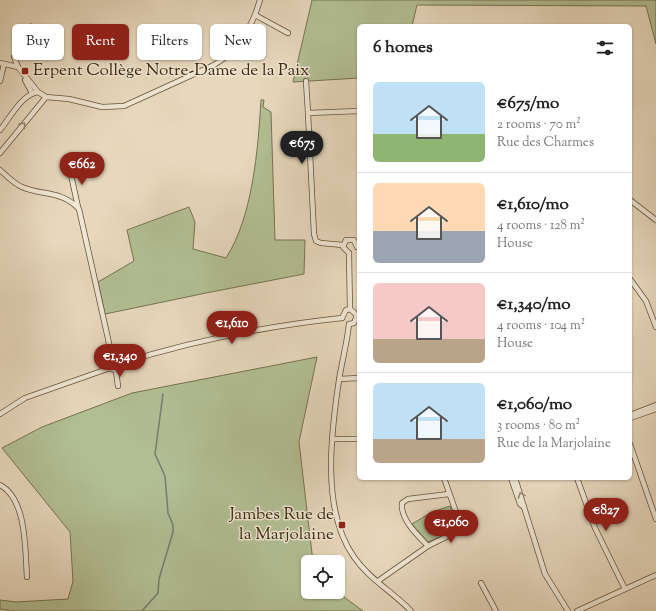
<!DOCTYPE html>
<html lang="en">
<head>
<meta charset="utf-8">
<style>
	:root { --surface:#fff; --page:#f2f2f2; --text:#222; --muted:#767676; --line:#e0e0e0; --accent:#8f2418 }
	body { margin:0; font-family:"Sorts Mill Goudy",serif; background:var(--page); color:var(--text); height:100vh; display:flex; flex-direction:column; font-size:15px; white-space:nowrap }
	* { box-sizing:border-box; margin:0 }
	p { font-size:13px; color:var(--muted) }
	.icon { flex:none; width:22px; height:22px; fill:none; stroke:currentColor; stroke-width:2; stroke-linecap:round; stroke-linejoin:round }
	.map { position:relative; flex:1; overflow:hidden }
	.side { position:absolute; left:357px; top:24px; width:275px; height:456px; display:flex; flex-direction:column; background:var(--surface); border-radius:6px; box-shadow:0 1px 3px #0004 }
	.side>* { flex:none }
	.top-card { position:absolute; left:12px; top:24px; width:285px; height:36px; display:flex; gap:8px }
	.fabs { position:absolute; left:301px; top:555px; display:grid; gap:8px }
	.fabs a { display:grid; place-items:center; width:44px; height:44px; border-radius:6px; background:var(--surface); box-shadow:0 1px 3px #0004; font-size:20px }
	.price { position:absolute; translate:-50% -34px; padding:0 9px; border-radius:14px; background:var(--accent); color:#fff; font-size:13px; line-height:26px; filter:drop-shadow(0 1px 2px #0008) }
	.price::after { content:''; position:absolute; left:50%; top:24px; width:12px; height:9px; margin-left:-6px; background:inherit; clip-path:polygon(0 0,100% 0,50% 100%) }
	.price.on { background:#222; color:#fff }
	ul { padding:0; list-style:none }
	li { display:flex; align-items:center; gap:12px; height:100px; padding:0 16px }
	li+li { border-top:1px solid var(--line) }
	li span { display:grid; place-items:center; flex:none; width:112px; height:80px; border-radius:6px; color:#555 }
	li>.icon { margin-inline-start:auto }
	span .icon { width:48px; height:48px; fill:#fffc; stroke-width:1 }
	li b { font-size:17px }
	h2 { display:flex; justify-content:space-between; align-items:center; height:48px; padding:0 16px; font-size:17px }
	.tag { padding:0 14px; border-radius:6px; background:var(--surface); box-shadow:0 1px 3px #0004; font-size:14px; line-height:36px }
	.tag.on { background:var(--accent); color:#fff }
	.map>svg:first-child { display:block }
	.green { fill:#b2bf94; stroke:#767350 }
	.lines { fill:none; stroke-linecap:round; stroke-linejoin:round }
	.stream { stroke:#727f6f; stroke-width:1.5 }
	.pedestrian-casing { stroke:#655338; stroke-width:5 }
	.minor-casing { stroke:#655338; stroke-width:6 }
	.pedestrian { stroke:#efe6d4; stroke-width:3.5 }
	.minor { stroke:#efe6d4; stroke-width:4.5 }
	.oneway { stroke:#948670 }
	.poi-dot { fill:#8f2418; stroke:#efe6d4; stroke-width:1.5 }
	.labels { text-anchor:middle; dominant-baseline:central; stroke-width:3; stroke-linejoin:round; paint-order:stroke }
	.poi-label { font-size:17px; fill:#3a270b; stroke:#efe6d4; text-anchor:start }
</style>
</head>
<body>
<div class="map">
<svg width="656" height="611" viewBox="0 0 656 611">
	<rect width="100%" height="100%" fill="#e7d8bd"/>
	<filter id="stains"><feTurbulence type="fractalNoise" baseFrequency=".005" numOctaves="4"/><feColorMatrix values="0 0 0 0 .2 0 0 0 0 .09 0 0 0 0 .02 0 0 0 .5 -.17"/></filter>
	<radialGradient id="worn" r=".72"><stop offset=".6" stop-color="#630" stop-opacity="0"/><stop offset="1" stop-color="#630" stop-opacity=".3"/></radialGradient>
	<g class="green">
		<path d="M312 0H656V44L646 6 417 5 412 26H359V78L293 82Z"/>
		<path d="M261 100H264L263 107 271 112 275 240H305L304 274 211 292 105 314 98 282 134 261 127 230 189 207 195 222 193 249 226 258C253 216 258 149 261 100Z"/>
		<path d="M317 357 299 442 313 562H308V592H337L363 611H11L0 609V600L16 602 68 599 73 581 70 532 2 448 42 427 132 393Z"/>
		<path d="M450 506 456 524 448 528 450 533 428 542 412 524 432 512Z"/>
	</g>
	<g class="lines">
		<path class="stream" d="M142 611 158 593 159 579 173 532V525L168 513 165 476 155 454 163 394"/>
		<g class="pedestrian-casing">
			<path id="pedestrian" d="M14 56 22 31 31 28V26"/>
		</g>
		<g class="minor-casing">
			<g id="minor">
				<path d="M255 15 288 33"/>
				<path d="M14 57 18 67 38 92 46 97 69 99 102 107 124 106 214 65 232 53 245 36 255 15 260 0"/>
				<path d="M0 63 18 67"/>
				<path d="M25 80 32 93"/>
				<path d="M0 81 4 64"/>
				<path d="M306 81 308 113"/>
				<path d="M0 130C10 118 22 94 38 92"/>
				<path d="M0 153 46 97"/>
				<path d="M74 163 71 175 78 207"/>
				<path d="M0 170C7 176 13 183 22 187 43 196 61 190 79 209L113 361"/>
				<path d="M630 200 656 220"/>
				<path d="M343 245 321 243 316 241 314 234 308 113 359 111"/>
				<path d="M349 253 350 309"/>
				<path d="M349 253 343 247 346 240H354L357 247"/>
				<path d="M630 279 646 301 656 327"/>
				<path d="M342 318 346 310 350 309"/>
				<path d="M349 324C347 343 342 361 339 380 331 433 321 511 354 557 369 579 393 592 411 611"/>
				<path d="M349 324 354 323 357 315 350 309"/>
				<path d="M119 364C191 341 267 326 342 318"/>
				<path d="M110 368 116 371 119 368V364"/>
				<path d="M116 371 118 386"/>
				<path d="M339 379 359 378"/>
				<path d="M0 414 25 398 110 368"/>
				<path d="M630 415 656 405"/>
				<path d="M630 418 656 409"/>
				<path d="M333 439H359"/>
				<path d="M630 444 656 519"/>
				<path d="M511 478 520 504 524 507 515 478"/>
				<path d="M577 478 595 528 625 589"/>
				<path d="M0 485C27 499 25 550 27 577"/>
				<path d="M524 507 545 574 568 611"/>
				<path d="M428 546C418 536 400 519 402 503L408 499 449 494"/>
				<path d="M378 581 428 546 462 529 444 478"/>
				<path d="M481 583 496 611"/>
				<path d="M577 611 656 575"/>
			</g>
		</g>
		<use href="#pedestrian" class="pedestrian"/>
		<use href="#minor" class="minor"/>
	</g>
	<defs><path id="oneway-chevron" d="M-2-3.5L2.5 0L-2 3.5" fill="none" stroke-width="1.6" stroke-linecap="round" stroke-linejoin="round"/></defs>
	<g class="oneway">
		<use href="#oneway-chevron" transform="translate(23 125) rotate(-50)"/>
		<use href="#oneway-chevron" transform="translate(521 495) rotate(-110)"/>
	</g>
	<g class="poi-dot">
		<rect x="21" y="67" width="8" height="8" rx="2"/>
		<rect x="338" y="521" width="8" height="8" rx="2"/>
	</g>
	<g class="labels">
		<g class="poi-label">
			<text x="33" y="71">Erpent Collège Notre-Dame de la Paix</text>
			<text x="334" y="515" text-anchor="end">Jambes Rue de<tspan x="334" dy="20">la Marjolaine</tspan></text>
		</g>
	</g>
	<rect width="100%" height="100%" filter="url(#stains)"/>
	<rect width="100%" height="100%" fill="url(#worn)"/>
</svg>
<div class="fabs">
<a><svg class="icon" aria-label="locate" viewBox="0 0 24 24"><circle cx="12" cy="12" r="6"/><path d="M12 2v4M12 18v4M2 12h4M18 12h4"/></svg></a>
</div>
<b class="price on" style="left:302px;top:165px">€675</b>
<b class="price" style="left:82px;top:186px">€662</b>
<b class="price" style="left:232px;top:345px">€1,610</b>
<b class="price" style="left:120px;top:378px">€1,340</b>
<b class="price" style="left:606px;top:532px">€827</b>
<b class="price" style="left:451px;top:544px">€1,060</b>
<div class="top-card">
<a class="tag">Buy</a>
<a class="tag on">Rent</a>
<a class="tag">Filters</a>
<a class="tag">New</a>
</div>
<section class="side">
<h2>6 homes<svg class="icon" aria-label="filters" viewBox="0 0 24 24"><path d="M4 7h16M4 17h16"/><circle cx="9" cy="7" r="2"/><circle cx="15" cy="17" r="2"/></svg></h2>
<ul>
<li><span style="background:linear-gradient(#bfe0f5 65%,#8fb573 0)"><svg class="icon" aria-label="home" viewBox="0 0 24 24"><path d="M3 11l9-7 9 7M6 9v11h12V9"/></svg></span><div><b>€675/mo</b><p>2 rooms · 70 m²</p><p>Rue des Charmes</p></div></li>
<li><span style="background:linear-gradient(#ffd9b3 60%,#9aa5b1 0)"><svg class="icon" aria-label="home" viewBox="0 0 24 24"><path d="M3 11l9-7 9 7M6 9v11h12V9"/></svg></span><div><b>€1,610/mo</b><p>4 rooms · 128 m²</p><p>House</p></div></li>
<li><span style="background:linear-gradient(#f6c9c9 70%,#b9a48a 0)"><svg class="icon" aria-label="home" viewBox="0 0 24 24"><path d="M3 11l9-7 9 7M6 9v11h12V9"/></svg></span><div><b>€1,340/mo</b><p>4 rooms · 104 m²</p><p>House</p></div></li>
<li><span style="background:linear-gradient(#bfe0f5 70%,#b9a48a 0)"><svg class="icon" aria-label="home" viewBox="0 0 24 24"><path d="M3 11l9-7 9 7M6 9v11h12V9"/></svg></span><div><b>€1,060/mo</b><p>3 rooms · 80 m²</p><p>Rue de la Marjolaine</p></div></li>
</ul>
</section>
</div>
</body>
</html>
